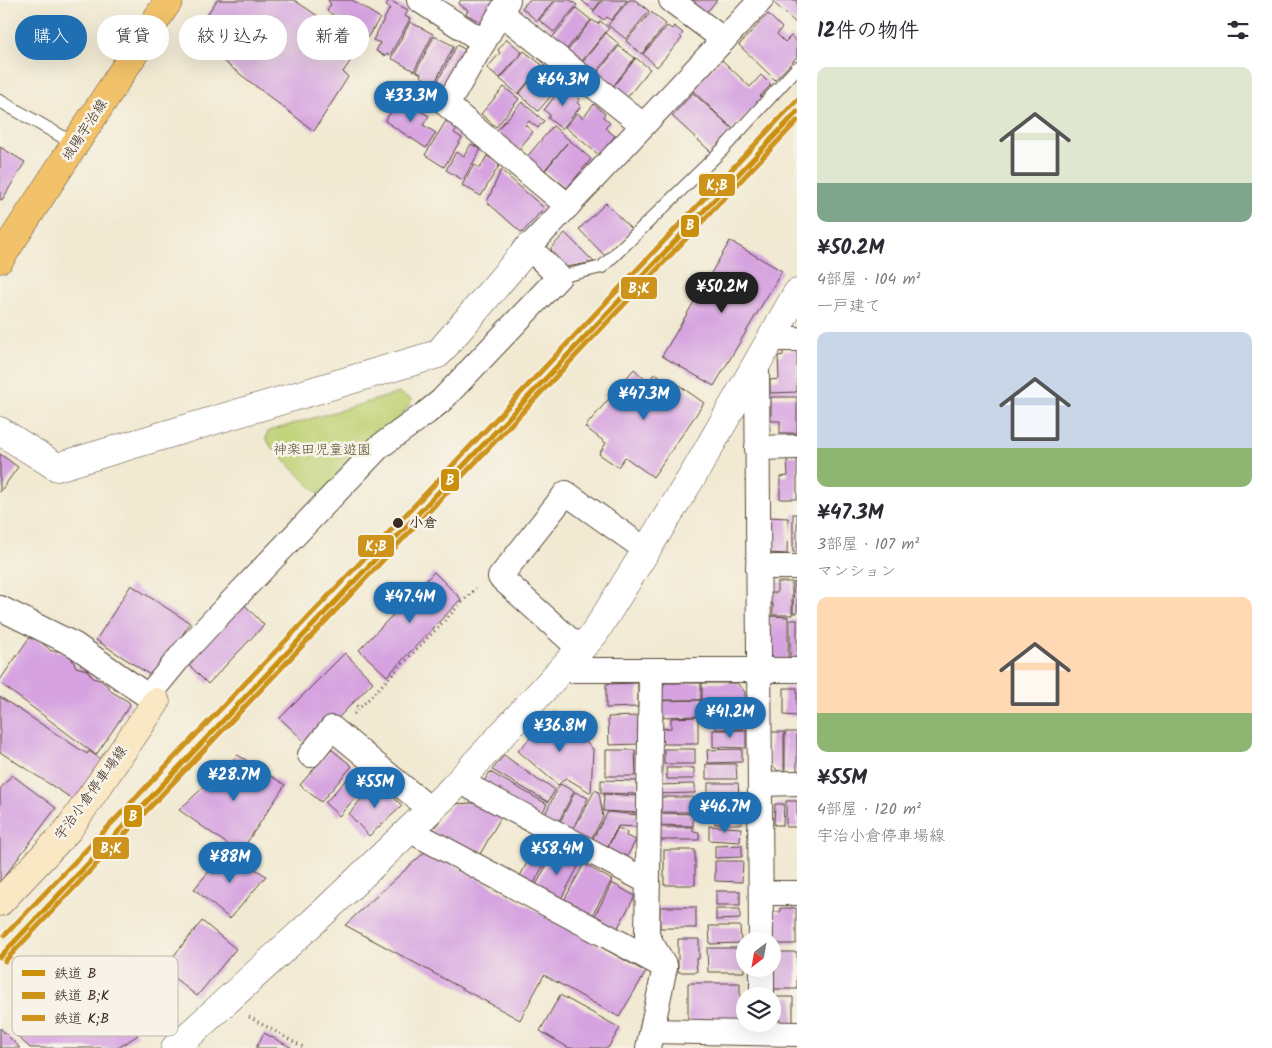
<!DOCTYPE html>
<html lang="ja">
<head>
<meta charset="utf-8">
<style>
	:root { --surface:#fff; --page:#f7f7f7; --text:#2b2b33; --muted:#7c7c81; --accent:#1f6fb2 }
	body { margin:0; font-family:Kalam,"Klee One",sans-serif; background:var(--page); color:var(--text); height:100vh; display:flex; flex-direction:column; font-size:19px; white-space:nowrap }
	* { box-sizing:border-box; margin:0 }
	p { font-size:16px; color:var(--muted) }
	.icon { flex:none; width:28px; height:28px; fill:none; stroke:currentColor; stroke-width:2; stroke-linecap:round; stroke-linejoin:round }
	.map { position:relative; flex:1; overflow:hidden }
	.side { display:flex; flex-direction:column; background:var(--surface); width:475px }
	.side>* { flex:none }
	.banner { position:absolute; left:15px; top:15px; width:475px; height:45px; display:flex; gap:10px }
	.needle { width:32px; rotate:211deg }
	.tools { position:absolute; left:736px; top:932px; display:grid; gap:10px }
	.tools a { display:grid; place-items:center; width:45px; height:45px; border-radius:50%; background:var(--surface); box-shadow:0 5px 20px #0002; font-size:25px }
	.price { position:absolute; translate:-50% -42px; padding:0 11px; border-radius:18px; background:var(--accent); color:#fff; font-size:16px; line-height:32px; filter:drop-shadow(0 1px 2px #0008) }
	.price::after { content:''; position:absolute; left:50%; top:30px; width:15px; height:11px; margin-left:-8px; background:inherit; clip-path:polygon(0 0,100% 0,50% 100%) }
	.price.on { background:#222; color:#fff }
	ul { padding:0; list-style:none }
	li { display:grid; align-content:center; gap:10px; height:265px; padding:0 20px }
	li span { display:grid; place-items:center; height:155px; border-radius:10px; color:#555 }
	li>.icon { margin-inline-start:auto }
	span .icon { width:90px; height:90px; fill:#fffc; stroke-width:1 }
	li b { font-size:21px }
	h2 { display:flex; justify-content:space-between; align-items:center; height:60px; padding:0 20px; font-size:21px }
	.chip { padding:0 18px; border-radius:22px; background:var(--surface); box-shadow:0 5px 20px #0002; font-size:18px; line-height:45px }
	.chip.on { background:var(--accent); color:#fff }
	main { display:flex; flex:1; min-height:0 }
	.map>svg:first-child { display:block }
	.green { fill:#c0d276; stroke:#7e7e4a }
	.building { fill:#d6a3e0 }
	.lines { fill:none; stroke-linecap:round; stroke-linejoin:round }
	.service-casing { stroke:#564739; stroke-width:14 }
	.minor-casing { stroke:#564739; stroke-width:26 }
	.tertiary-casing { stroke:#564739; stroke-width:29 }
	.secondary-casing { stroke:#564739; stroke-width:29 }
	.primary-casing { stroke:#564739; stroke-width:29 }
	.path { stroke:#564739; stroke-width:3; stroke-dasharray:1 4; stroke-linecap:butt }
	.service { stroke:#fff; stroke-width:12 }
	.minor { stroke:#fff; stroke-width:24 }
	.tertiary { stroke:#fff; stroke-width:28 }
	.secondary { stroke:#fae7c3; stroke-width:28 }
	.primary { stroke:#f2c26a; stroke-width:28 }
	.rail-1-casing { stroke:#f7f3e8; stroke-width:9 }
	.rail-2-casing { stroke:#f7f3e8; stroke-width:9 }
	.rail-3-casing { stroke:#f7f3e8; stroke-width:9 }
	.rail-1 { stroke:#ca9009; stroke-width:5 }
	.rail-2 { stroke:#cd931b; stroke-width:5 }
	.rail-3 { stroke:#cd931b; stroke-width:5 }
	.stop-dot { fill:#3b2a1e; stroke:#f7f3e8; stroke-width:2 }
	.labels { text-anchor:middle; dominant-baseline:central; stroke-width:5; stroke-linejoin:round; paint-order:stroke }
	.street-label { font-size:14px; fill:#3b2a1e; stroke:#f7f3e8 }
	.park-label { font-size:14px; fill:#5c5434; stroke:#f7f3e8 }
	.stop-label { font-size:14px; font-weight:bold; fill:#3b2a1e; stroke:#f7f3e8; text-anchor:start }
	.key { fill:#f7f3e8; stroke:#bfb7ab; stroke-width:1 }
	.key-label { font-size:14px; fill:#3b2a1e }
	.line-badge { stroke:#f7f3e8; stroke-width:2 }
	.badge-label { font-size:14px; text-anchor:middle; font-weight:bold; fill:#fff }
</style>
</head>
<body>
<main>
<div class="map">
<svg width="797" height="1048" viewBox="0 0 797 1048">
	<rect width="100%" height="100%" fill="#f7f3e8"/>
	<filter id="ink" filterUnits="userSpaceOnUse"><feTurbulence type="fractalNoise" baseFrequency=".02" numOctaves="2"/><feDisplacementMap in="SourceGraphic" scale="10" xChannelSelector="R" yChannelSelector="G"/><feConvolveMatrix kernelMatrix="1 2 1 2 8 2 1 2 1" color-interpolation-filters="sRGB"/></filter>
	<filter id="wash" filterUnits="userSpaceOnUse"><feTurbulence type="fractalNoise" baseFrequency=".0096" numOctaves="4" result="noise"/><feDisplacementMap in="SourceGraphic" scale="20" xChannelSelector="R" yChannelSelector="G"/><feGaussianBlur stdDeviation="1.12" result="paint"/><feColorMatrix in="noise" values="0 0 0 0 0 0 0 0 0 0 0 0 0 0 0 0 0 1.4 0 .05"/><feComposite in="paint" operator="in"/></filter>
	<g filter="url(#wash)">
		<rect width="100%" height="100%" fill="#f1e9d2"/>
		<path class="green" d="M399 393 412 400 388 437 325 501 271 447 266 438 268 432 272 430Z"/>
		<g id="blocks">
			<g class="building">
				<path d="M217 0H294L361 45 343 72 348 77 314 131 192 37Z"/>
				<path d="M329 0H352L380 18 367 38 327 11 331 4 328 1Z"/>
				<path d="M389 0 408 10 405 16 410 19 390 55 387 53 385 56 376 51 380 43 373 40 390 8 386 6Z"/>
				<path d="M461 0H496L482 23 466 14 468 10 458 4Z"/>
				<path d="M529 0H554L537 21 522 8Z"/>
				<path d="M556 0H570L577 5 554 32 539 20Z"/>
				<path d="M581 0H601L594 10Z"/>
				<path d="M603 0H627L611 20 607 17 604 20 593 12Z"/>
				<path d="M629 0H635L649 11 626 39 608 25Z"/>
				<path d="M691 0H717L702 18 687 5Z"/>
				<path d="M775 0H797V24L773 2Z"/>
				<path d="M576 8 591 20 565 51 551 39Z"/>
				<path d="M651 12 666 24 642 54 626 41Z"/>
				<path d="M768 14 782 28 777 34 785 42 791 36 797 42V57L775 80 739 45Z"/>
				<path d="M592 20 598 24 600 21 609 28 582 61 568 50Z"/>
				<path d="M410 22 433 34 414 71 391 58Z"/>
				<path d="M667 26 672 29 674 26 683 33 680 36 682 38 657 67 643 54Z"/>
				<path d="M606 33 619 44 594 75 581 64Z"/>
				<path d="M434 36 454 46 434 84 420 76 421 74 416 71Z"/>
				<path d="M507 39 522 52 500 78 487 68 500 53 498 50Z"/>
				<path d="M457 45 466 50 448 93 435 86Z"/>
				<path d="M619 46 635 58 611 89 595 76Z"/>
				<path d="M524 51 542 65 518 94 500 79Z"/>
				<path d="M636 58 650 69 625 100 611 89Z"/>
				<path d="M721 59 750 87 761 75 771 85 760 96 762 98 733 129 692 90Z"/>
				<path d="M544 65 563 82 538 111 519 94Z"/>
				<path d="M563 86 580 99 577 103 581 106 562 129 548 118 550 115 544 110Z"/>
				<path d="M504 87 519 99 496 127 481 114Z"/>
				<path d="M693 93 733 129 711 152 672 116Z"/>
				<path d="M398 101 406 105 407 103 429 116 423 125 436 133 426 148 385 121Z"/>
				<path d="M522 102 544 121 538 128 529 121 525 125 533 132 518 150 496 131Z"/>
				<path d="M594 104 605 114 603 117 610 123 605 128 615 136 599 155 565 127 577 113 583 118Z"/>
				<path d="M446 121 457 128 454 133 462 138 444 167 425 155Z"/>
				<path d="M553 126 591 159 567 188 545 171 567 143 542 173 525 159Z"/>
				<path d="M471 144 481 149 463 180 446 170 456 152 464 156Z"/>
				<path d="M0 147 25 162 2 200 0 199Z"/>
				<path d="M487 156 500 164 481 196 462 185 474 165 480 168Z"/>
				<path d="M501 170 544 208 522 233 487 202Z"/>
				<path d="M606 203 632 230 605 256 579 229Z"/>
				<path d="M565 233 594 262 556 269 551 248Z"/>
				<path d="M730 241 782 271 714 386 662 356Z"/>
				<path d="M797 350V392L770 393V380L779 379 778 356 783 355V351Z"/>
				<path d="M634 369 648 382 655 373 671 384 673 381 704 403 653 477 625 457 618 467 599 454 606 443 585 427Z"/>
				<path d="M771 397H797V433H780V421H771Z"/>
				<path d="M0 454 18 467 0 492Z"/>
				<path d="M787 456H797V499H780V477L788 476Z"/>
				<rect x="793" y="514" width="4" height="38"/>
				<path d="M768 517 788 518 787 554 768 553Z"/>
				<path d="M434 572 461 599 387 676 359 650Z"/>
				<path d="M777 582H792V615H773V604H769V593H777Z"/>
				<path d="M794 582H797V613H793Z"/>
				<path d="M131 585 190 623 155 678 96 640Z"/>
				<path d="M241 601 264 625 208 684 184 660Z"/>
				<path d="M770 616 788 617V660L777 661 769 653Z"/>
				<rect x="790" y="620" width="7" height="37"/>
				<path d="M29 638 39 640 51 651H60L71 657 76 667 87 670 93 678 100 680 107 685 112 692 129 702 130 705 96 755 0 683V680Z"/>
				<path d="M345 653 373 682 310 747 280 718Z"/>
				<path d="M638 683V707L606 708V684Z"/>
				<path d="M665 683H701V700H659V693Z"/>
				<path d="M702 683H737L745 692V699L702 700Z"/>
				<path d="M784 688H797V716L784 715Z"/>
				<path d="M0 697 87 754 89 751 106 763 79 803 0 752Z"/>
				<path d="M701 700V716L661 717 660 701Z"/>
				<path d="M554 712 593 749 591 793 566 778 558 785 518 751Z"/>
				<path d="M638 716V744L609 745 608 717Z"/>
				<path d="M698 717V744H660L659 729 671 728V718Z"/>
				<path d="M716 717H744L743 729H716Z"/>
				<path d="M713 730H746V748L713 747Z"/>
				<path d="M771 732H784V771H778L770 763Z"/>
				<rect x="785" y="732" width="12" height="39"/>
				<path d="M331 749 352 766 321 802 300 785Z"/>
				<rect x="664" y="749" width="31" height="15"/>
				<path d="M742 749V762L708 763 707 750Z"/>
				<path d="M606 750H635L636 776H606Z"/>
				<path d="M238 755 285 785 240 853 179 810Z"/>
				<path d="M504 755 542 783 544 782 555 790 548 802 492 770Z"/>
				<path d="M706 764H736L737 779H706Z"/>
				<path d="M666 768H694V779H667Z"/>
				<path d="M490 772 547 804 538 821 484 781Z"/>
				<path d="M351 774 365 787 339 816 325 803Z"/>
				<path d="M12 775 56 808 0 882V789Z"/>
				<path d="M377 780 402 806 369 836 349 814Z"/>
				<path d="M601 780 637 781V794L601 793Z"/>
				<path d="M708 783H738L739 794H708Z"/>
				<path d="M560 784 574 791 556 827 542 820Z"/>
				<path d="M695 784V793L657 794V785Z"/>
				<path d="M595 790 599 792 603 817 589 843 571 834Z"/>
				<path d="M575 792 588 798 570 834 557 828Z"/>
				<path d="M604 794 639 796V813L603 811Z"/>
				<rect x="660" y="797" width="33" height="15"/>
				<path d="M742 798V811H708V799Z"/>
				<rect x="786" y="801" width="11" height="26"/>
				<path d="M474 803 501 817 479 856 431 832 453 804Z"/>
				<path d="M775 804H784L783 825H774Z"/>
				<path d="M608 812 638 815 637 827 618 826 604 853 589 845Z"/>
				<path d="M659 813 693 814V826L658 825Z"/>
				<rect x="715" y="813" width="27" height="11"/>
				<path d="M709 826 741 828 740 842 709 840Z"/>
				<path d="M657 827H693V831L699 832V840H657Z"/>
				<path d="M618 828 627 832 626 836 636 840 624 862 605 852Z"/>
				<path d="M538 842 552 849 533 885 519 878Z"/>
				<path d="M742 845V857L715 858V846Z"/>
				<path d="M227 850 266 876 230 919 194 889Z"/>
				<path d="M427 850 646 972 619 1017 544 975 520 1020 345 925Z"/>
				<rect x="664" y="850" width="31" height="35"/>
				<path d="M554 851 579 865 560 901 535 887Z"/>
				<path d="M715 861H743L742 882 715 881Z"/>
				<path d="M584 864 612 880 590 919 562 904Z"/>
				<path d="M612 883 635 896 616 931 593 919Z"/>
				<rect x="716" y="891" width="24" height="14"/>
				<rect x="660" y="907" width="36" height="21"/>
				<path d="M780 908H796V944H772L771 912H780Z"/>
				<path d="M716 909H740V919L716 920Z"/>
				<path d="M202 921 236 949 197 996 163 969Z"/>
				<path d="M709 926H740L741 943 710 944Z"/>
				<path d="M678 939H699V959H696L697 972H678Z"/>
				<path d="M707 948H744V972H708Z"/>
				<rect x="772" y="952" width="25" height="37"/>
				<path d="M76 975 138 1035 118 1048H30L16 1035Z"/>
				<path d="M688 983H740V1022L688 1021Z"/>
				<path d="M560 995 620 1028 608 1048H569L540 1031Z"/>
				<path d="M772 997H793V1026H779V1016H772Z"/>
				<path d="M0 1028 20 1048H0Z"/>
				<path d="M264 1033 292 1048H256Z"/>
			</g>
		</g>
	</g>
	<g filter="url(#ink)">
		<use href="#blocks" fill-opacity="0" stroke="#564739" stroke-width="1"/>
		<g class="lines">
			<g class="service-casing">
				<g id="service">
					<path d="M0 101 75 144"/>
					<path d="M559 277 602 267 722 150 797 68"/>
				</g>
			</g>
			<g class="minor-casing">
				<g id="minor">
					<path d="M419 0 484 42"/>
					<path d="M508 0 447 105 568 206"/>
					<path d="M671 0 724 40"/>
					<path d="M501 13 643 125"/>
					<path d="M771 339H797"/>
					<path d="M757 366 761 941"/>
					<path d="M757 448 797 447"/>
					<path d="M758 567H797"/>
					<path d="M0 608 75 645 156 702"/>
					<path d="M580 649 500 577 566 493 646 550"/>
					<path d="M560 670H797"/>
					<path d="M651 670 647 936 665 966"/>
					<path d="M148 696 184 652 212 622 379 447 426 413 441 401 559 277 529 247 761 0"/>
					<path d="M310 755 332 728 431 810"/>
					<path d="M459 781 648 882"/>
					<path d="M760 784 797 783"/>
					<path d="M409 830 665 967 648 1048"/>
					<path d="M761 893H797"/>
					<path d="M762 969V996"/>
					<path d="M652 1031 797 1034"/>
				</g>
			</g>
			<g class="tertiary-casing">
				<g id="tertiary">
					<path d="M0 431 57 467 438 354 529 247"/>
					<path d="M175 1048 325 911 452 789 594 634 695 472 797 293"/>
				</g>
			</g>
			<g class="secondary-casing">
				<path id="secondary" d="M0 902 68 830 156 702"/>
			</g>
			<g class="primary-casing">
				<path id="primary" d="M0 259 169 0"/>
			</g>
			<g class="path">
				<path d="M353 702 359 708"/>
				<path d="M354 714 476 588"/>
				<path d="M249 1017 305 1048"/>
			</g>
			<use href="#service" class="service"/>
			<use href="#minor" class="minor"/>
			<use href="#tertiary" class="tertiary"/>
			<use href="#secondary" class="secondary"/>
			<use href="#primary" class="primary"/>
			<g class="rail-1-casing">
				<path id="rail-1" d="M0 957 797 112"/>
			</g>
			<g class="rail-2-casing">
				<path id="rail-2" d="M5 961 797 121"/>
			</g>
			<g class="rail-3-casing">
				<path id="rail-3" d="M5 935 398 523 797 100"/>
			</g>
			<use href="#rail-1" class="rail-1"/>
			<use href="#rail-2" class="rail-2"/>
			<use href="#rail-3" class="rail-3"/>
		</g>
	</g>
	<circle class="stop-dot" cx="398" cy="523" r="6"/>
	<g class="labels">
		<g class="street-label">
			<text transform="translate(85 130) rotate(-57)">城陽宇治線</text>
			<text transform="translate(91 793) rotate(-54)">宇治小倉停車場線</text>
		</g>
		<g class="park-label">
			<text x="322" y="450">神楽田児童遊園</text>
		</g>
		<g class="stop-label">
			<text x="409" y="523">小倉</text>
		</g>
	</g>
	<rect x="12" y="956" width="166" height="80" rx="8" class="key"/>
	<rect x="22" y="970" width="23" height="6" fill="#ca9009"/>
	<rect x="22" y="992" width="23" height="7" fill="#cd931b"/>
	<rect x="22" y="1015" width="23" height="6" fill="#cd931b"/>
	<g class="key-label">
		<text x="54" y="978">鉄道 B</text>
		<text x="54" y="1000">鉄道 B;K</text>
		<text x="54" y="1023">鉄道 K;B</text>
	</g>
	<g class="line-badge">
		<rect x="698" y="173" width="38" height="24" rx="5" fill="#cd931b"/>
		<rect x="680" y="214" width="20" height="24" rx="5" fill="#ca9009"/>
		<rect x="620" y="276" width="38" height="24" rx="5" fill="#cd931b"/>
		<rect x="440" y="468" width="20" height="24" rx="5" fill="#ca9009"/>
		<rect x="357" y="534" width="38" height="24" rx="5" fill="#cd931b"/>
		<rect x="123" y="804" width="20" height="24" rx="5" fill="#ca9009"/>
		<rect x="92" y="836" width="38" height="24" rx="5" fill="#cd931b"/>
	</g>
	<g class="badge-label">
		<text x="717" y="190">K;B</text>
		<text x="690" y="230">B</text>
		<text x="639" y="293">B;K</text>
		<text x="450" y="485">B</text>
		<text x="376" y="551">K;B</text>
		<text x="133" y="821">B</text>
		<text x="111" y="853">B;K</text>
	</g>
</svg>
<div class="tools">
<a><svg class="needle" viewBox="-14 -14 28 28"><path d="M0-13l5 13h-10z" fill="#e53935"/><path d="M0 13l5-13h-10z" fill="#7c7c81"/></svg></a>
<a><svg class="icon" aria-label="layers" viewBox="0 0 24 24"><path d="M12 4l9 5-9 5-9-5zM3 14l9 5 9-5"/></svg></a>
</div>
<b class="price" style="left:563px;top:107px">¥64.3M</b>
<b class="price" style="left:411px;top:123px">¥33.3M</b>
<b class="price on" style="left:722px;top:314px">¥50.2M</b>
<b class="price" style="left:644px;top:421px">¥47.3M</b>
<b class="price" style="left:410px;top:624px">¥47.4M</b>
<b class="price" style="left:730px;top:739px">¥41.2M</b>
<b class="price" style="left:560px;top:753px">¥36.8M</b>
<b class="price" style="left:234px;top:802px">¥28.7M</b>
<b class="price" style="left:375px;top:809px">¥55M</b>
<b class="price" style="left:725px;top:834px">¥46.7M</b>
<b class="price" style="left:557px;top:876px">¥58.4M</b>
<b class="price" style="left:230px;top:884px">¥88M</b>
<div class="banner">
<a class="chip on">購入</a>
<a class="chip">賃貸</a>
<a class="chip">絞り込み</a>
<a class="chip">新着</a>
</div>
</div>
<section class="side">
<h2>12件の物件<svg class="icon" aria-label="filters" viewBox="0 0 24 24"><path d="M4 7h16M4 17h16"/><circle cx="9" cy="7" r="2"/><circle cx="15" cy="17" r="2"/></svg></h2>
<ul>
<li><span style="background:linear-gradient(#dfe7d0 75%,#7fa58c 0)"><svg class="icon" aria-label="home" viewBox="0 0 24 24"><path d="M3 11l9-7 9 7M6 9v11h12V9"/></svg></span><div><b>¥50.2M</b><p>4部屋 · 104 m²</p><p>一戸建て</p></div></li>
<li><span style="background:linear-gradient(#c9d6e8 75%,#8fb573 0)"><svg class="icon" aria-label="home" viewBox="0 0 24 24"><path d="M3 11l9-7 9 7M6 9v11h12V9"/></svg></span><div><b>¥47.3M</b><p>3部屋 · 107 m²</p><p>マンション</p></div></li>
<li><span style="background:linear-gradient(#ffd9b3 75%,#8fb573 0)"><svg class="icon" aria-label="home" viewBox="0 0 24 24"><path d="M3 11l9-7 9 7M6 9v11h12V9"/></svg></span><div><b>¥55M</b><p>4部屋 · 120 m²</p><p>宇治小倉停車場線</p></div></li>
</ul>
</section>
</main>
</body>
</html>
